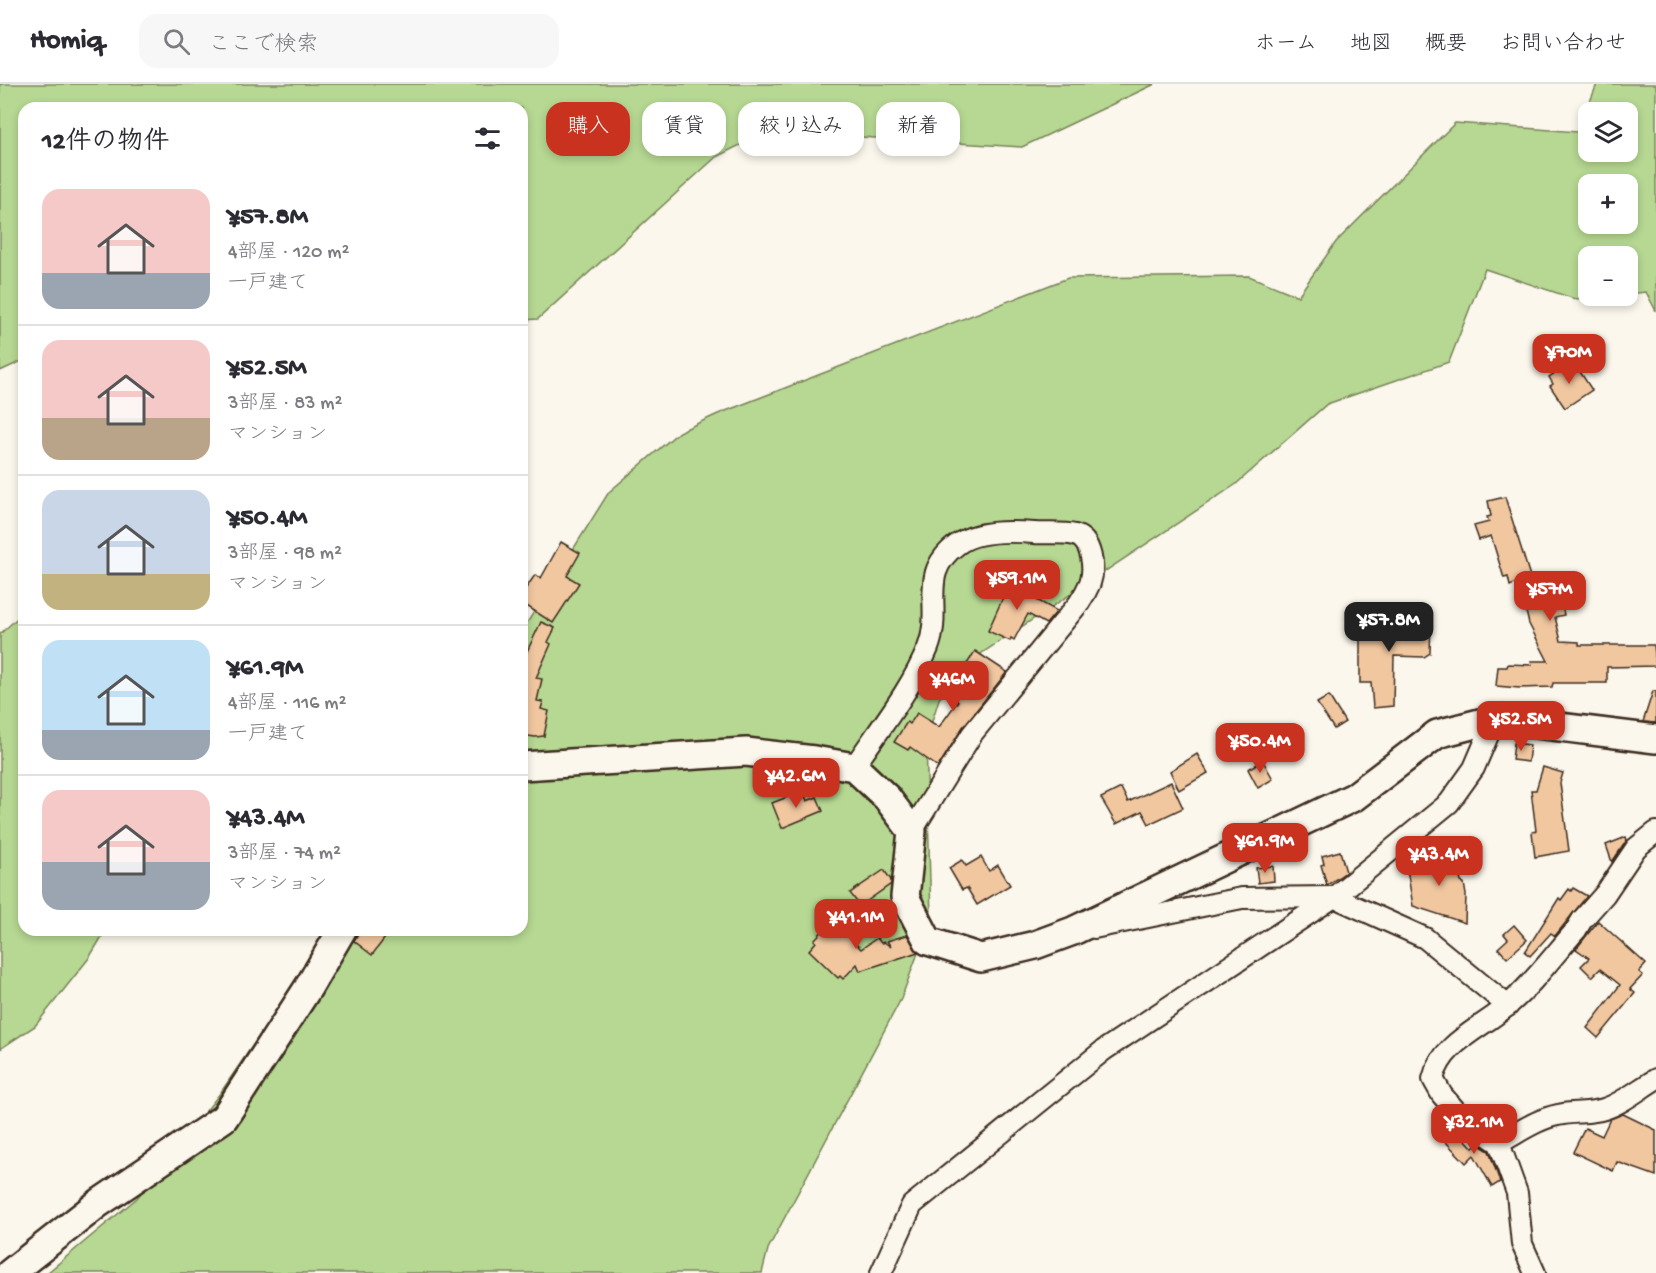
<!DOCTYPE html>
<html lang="ja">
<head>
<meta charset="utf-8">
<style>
	:root { --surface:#fff; --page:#f7f7f7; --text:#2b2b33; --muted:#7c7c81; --line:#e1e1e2; --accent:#c8321e }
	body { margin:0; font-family:"Gochi Hand","Klee One",sans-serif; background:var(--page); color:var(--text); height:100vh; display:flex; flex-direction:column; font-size:22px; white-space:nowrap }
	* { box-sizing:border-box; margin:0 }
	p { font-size:20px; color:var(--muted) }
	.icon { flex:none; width:33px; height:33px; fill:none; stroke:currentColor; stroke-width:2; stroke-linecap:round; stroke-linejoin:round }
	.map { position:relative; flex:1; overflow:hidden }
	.drawer { position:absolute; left:18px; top:18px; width:510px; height:834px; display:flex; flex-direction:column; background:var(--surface); border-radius:18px; box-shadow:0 3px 9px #0003 }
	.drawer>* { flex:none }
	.guide { position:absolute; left:546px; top:18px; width:570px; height:54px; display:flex; gap:12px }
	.tools { position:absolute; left:1578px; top:18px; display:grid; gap:12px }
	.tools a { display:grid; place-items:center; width:60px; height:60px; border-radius:12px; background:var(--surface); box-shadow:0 3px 9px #0003; font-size:30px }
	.price { position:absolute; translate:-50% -51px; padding:0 14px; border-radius:12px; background:var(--accent); color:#fff; font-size:20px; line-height:39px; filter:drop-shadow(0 2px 3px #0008) }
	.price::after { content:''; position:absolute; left:50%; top:36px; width:18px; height:14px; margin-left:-9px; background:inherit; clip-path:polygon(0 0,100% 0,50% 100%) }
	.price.active { background:#222; color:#fff }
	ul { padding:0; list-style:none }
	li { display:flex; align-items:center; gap:18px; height:150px; padding:0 24px }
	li+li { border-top:2px solid var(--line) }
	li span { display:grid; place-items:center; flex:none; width:168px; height:120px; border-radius:18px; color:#555 }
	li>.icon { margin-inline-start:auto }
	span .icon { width:72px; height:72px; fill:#fffc; stroke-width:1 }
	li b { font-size:26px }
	h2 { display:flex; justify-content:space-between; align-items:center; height:72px; padding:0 24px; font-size:26px }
	.chip { padding:0 21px; border-radius:18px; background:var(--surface); box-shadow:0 3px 9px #0003; font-size:21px; line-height:54px }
	.chip.active { background:var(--accent); color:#fff }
	header { display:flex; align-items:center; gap:36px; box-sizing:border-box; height:84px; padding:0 30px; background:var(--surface); border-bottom:2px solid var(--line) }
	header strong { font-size:28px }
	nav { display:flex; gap:33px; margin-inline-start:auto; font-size:21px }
	.search { width:420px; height:54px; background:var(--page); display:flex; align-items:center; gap:15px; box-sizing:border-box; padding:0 21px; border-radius:18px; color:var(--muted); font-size:22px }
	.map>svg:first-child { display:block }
	.green { fill:#b6d892; stroke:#788158; stroke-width:1.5; fill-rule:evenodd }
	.building { fill:#f1c7a0; stroke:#3b2a1e; stroke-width:1.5 }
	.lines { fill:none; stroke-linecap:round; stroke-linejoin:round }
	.street-casing { stroke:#3b2a1e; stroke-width:24 }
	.secondary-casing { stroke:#3b2a1e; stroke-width:32 }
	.street { stroke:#fbf7ec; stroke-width:20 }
	.secondary { stroke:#fbf7ec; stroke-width:27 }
</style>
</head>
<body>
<header>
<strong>Homiq</strong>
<div class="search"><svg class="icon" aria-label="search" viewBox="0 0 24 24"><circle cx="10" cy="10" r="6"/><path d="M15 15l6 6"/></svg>ここで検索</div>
<nav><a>ホーム</a><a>地図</a><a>概要</a><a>お問い合わせ</a></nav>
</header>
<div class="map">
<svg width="1656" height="1189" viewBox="0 0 1656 1189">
	<rect width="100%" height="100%" fill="#fbf7ec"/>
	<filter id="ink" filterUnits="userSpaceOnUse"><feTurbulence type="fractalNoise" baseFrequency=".0167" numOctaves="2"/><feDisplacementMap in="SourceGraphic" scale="12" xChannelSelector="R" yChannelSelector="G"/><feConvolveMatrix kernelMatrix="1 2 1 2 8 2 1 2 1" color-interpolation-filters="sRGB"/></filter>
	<g filter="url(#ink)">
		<g class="green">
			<path d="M0 0H1155L1022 63 844 52 760 51 716 73 538 235 522 236V24H24V276L0 287Z"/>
			<path d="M1597 0H1656V227L1646 208 1628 210V172H1588V212H1609L1575 215 1485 185 1449 278 1327 320 1235 401 964 581 939 615 926 656 931 834 901 915 768 1165 762 1189H47L137 1114 221 1008 331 846H522V547L609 408 679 348 718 330 1068 194 1249 192 1298 212 1336 158 1455 39 1578 48ZM1588 28H1628V68H1588ZM1588 100H1628V140H1588Z"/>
			<path d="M24 528V846H106L89 874 35 942 0 965V550Z"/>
		</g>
		<g class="building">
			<path d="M1573 277 1592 306 1565 324 1550 302 1553 300 1549 293Z"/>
			<path d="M1505 413 1534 505 1556 500 1558 508 1564 506 1567 520 1562 521 1564 531 1555 533 1561 557 1579 558V561H1654L1656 582 1607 583V599H1553L1552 603 1520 604 1496 602 1498 583H1507L1508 580 1532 581 1531 577H1548L1529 540 1519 498 1510 502 1508 493 1504 494 1491 452 1479 456 1474 442 1489 438 1487 433 1491 432 1488 417Z"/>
			<path d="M561 458 580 469 567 492 579 499 553 539 522 519V510L535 491 541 494Z"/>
			<path d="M1004 494 1024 504 1022 508 1057 527 1046 540 1028 530 1014 556 1011 554 1010 557 988 547 1005 509 998 506Z"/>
			<path d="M1412 536 1431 537 1430 569 1424 573 1394 572 1393 622 1373 624 1371 599H1360V553H1355V539H1412Z"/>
			<path d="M541 538 555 544 548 558 551 560 536 594 542 595 537 617 543 618 541 625 549 627 544 652 535 653 522 651V578Z"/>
			<path d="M975 567 1007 588 963 643 938 683 910 663 908 666 894 658 907 638 910 640 917 629 939 643 958 617 951 613 966 590 967 586 964 585Z"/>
			<path d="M1653 607H1656V639L1643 638Z"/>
			<path d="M1329 612 1345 638 1334 645 1317 619Z"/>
			<path d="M1514 659 1530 661 1528 678 1512 676Z"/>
			<path d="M1197 670 1208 689 1179 706 1170 687Z"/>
			<path d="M1263 677 1273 695 1258 704 1248 685Z"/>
			<path d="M1543 683 1563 689 1560 699 1569 767 1535 773 1532 748 1536 747 1531 706H1536Z"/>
			<path d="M1171 698 1183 724 1149 740 1142 727 1116 740 1101 714 1121 704 1128 718Z"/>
			<path d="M803 707 807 717 817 713 823 727 782 744 772 719Z"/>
			<path d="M1626 753 1627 756 1612 778 1606 761Z"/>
			<path d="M1450 765 1451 769 1454 768 1461 798 1464 799 1466 811 1465 839 1413 822 1407 785 1431 780 1430 768Z"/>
			<path d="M1340 767 1346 788 1327 801 1321 781 1324 780 1322 772Z"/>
			<path d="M981 773 989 787 998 781 1010 801 977 821 967 804 962 806 949 784 962 776 966 782Z"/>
			<path d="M1273 782 1274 797 1258 799 1256 784Z"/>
			<path d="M884 786 891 796V800L860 822 850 809Z"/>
			<path d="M1573 804 1587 812 1555 852 1551 849 1530 872 1525 868 1559 814 1561 816 1569 805 1571 807Z"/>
			<path d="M838 831 849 841 843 847 861 865 877 854 881 859 884 858 891 863 887 857 907 851 918 868 860 887 857 880 843 895 840 892 838 894 809 866 816 858 814 856Z"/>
			<path d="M1598 837 1646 880 1639 888 1643 891 1630 905 1635 909 1598 954 1587 944 1620 901 1600 885 1592 893 1581 882 1589 874 1576 865Z"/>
			<path d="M1514 841 1527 856 1507 874 1498 864 1508 855 1504 850Z"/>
			<path d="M360 846H391L372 871 354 857Z"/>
			<path d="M1623 1030 1656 1046V1092L1617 1078 1613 1087 1573 1068 1585 1044 1602 1052 1610 1035Z"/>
			<path d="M1456 1045 1473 1064 1478 1060 1489 1067 1500 1098 1492 1103 1474 1071 1466 1079 1444 1056Z"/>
		</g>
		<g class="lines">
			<g class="street-casing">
				<g id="street">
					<path d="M854 683C879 645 911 606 928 564 944 523 916 490 958 460 977 446 1011 447 1034 449 1046 450 1062 448 1075 451 1092 456 1095 485 1090 499 1087 506 1083 513 1079 519L972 650 912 747"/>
					<path d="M1094 844 1242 814 1334 813 1425 854 1508 922"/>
					<path d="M1499 1059C1518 1049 1537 1035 1558 1031 1573 1027 1589 1030 1604 1025 1623 1019 1639 1005 1656 995"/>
					<path d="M881 1189 912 1121 1104 966 1334 813 1449 719 1474 684 1495 635"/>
					<path d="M1535 1189 1522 1160 1517 1109 1499 1059 1463 1035 1442 1011 1433 995C1442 958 1481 945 1507 922 1532 901 1554 871 1576 846L1582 836 1605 810 1636 764 1656 748"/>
				</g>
			</g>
			<g class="secondary-casing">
				<g id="secondary">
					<path d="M522 682 746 668 814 676 854 683 887 714 912 747 905 813 928 857 981 874 1035 861 1073 847 1354 713 1437 650 1495 635 1656 655"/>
					<path d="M10 1189 99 1119 224 1034 308 904 342 846"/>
				</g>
			</g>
			<use href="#street" class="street"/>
			<use href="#secondary" class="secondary"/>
		</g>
	</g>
</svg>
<div class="tools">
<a><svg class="icon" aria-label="layers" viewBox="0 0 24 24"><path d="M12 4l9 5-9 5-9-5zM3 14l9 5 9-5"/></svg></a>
<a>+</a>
<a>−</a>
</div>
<b class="price" style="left:1569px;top:301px">¥70M</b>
<b class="price" style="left:1017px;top:527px">¥59.1M</b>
<b class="price" style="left:1550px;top:538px">¥57M</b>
<b class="price active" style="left:1389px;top:569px">¥57.8M</b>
<b class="price" style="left:953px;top:628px">¥46M</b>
<b class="price" style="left:1521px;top:668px">¥52.5M</b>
<b class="price" style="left:1260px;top:690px">¥50.4M</b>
<b class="price" style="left:796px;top:725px">¥42.6M</b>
<b class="price" style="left:1265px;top:790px">¥61.9M</b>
<b class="price" style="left:1439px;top:803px">¥43.4M</b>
<b class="price" style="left:856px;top:866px">¥41.1M</b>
<b class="price" style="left:1474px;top:1071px">¥32.1M</b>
<div class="guide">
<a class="chip active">購入</a>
<a class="chip">賃貸</a>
<a class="chip">絞り込み</a>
<a class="chip">新着</a>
</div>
<section class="drawer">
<h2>12件の物件<svg class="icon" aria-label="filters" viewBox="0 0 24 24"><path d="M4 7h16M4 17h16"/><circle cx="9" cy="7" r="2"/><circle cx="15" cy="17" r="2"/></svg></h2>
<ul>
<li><span style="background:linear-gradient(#f6c9c9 70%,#9aa5b1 0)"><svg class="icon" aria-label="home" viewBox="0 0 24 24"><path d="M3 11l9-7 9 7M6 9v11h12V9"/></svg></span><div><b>¥57.8M</b><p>4部屋 · 120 m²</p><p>一戸建て</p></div></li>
<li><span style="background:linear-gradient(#f6c9c9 65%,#b9a48a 0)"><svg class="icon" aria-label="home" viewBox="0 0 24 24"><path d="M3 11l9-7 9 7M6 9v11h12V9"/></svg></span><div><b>¥52.5M</b><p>3部屋 · 83 m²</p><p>マンション</p></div></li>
<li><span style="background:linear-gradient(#c9d6e8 70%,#c2b280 0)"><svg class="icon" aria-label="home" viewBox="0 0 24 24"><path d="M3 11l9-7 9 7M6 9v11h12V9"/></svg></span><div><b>¥50.4M</b><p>3部屋 · 98 m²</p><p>マンション</p></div></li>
<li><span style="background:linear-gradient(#bfe0f5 75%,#9aa5b1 0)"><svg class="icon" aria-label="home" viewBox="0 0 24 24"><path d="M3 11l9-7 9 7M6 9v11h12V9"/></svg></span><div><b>¥61.9M</b><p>4部屋 · 116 m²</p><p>一戸建て</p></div></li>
<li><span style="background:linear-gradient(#f6c9c9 60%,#9aa5b1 0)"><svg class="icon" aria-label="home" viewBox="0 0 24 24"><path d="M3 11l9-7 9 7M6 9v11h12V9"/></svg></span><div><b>¥43.4M</b><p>3部屋 · 74 m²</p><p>マンション</p></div></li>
</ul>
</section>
</div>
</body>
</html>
